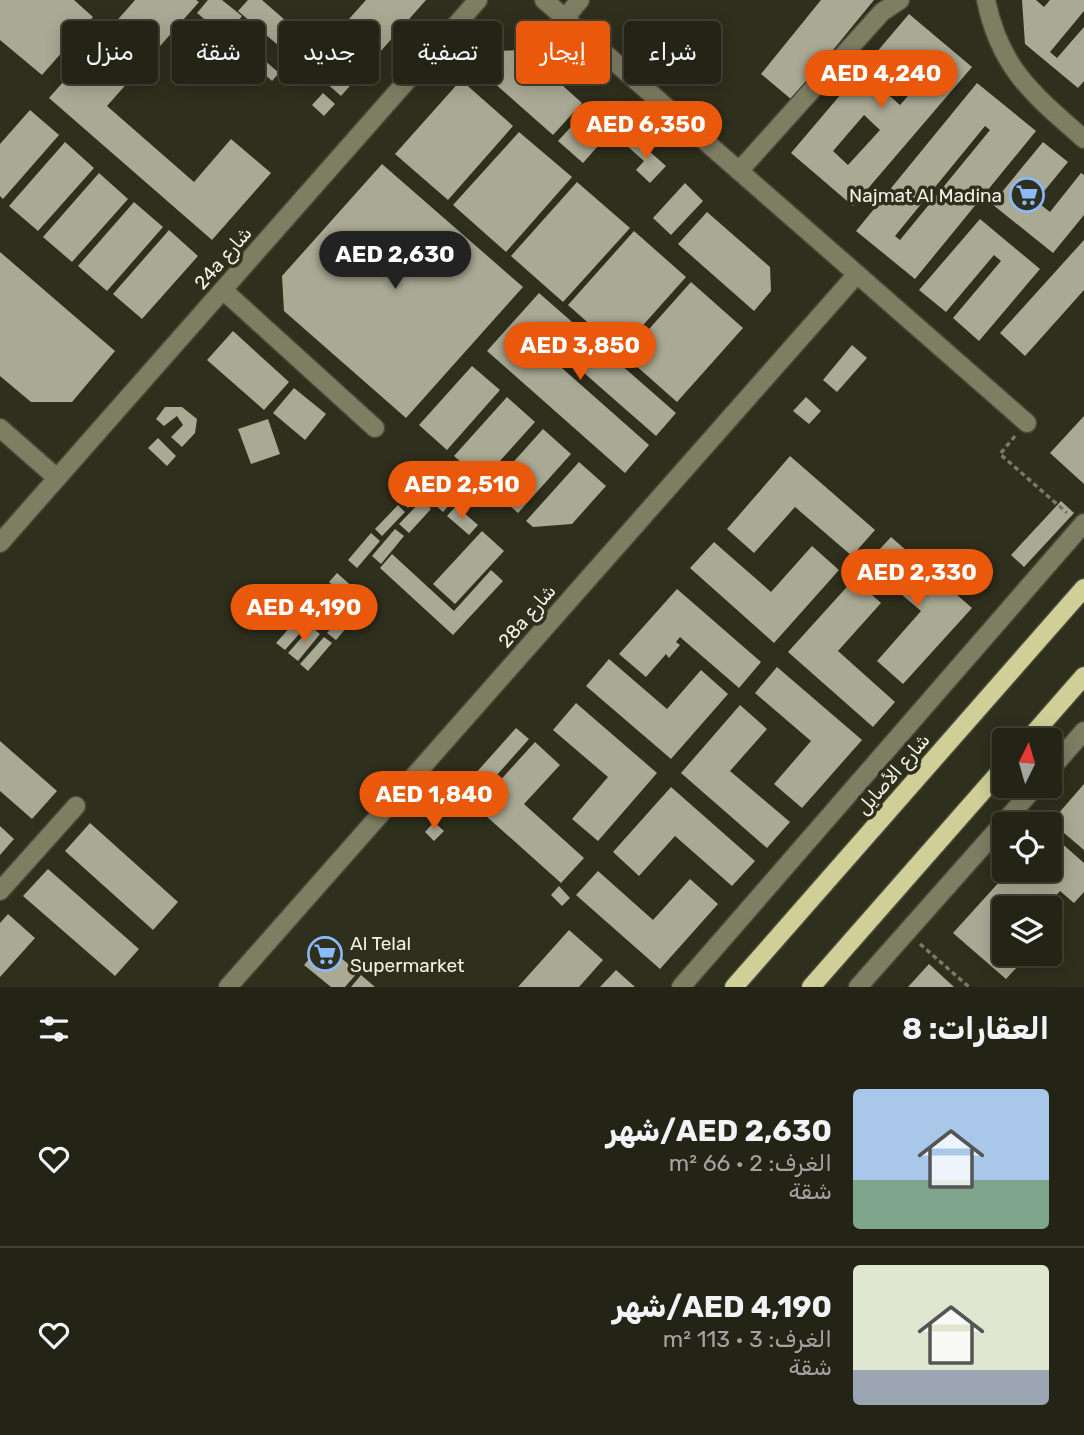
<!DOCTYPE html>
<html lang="ar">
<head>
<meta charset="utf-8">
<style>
	:root { --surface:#232316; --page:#2f2f23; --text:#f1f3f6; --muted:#a3a4a1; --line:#404035; --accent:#ea580c }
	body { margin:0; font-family:Rubik,"Noto Naskh Arabic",sans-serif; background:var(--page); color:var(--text); direction:rtl; height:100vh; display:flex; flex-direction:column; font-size:26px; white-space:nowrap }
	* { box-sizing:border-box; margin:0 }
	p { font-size:23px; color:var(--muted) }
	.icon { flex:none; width:38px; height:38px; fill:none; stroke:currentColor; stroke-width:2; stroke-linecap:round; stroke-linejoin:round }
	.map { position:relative; height:987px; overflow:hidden; direction:ltr }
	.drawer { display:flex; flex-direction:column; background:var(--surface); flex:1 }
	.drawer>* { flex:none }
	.hud { position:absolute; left:21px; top:21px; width:700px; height:63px; direction:rtl; display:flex; gap:14px }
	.needle { width:46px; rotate:5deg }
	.buttons { position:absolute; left:992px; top:728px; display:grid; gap:14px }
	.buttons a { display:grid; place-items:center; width:70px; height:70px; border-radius:7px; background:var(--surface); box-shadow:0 4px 18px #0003,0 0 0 2px var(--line); font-size:35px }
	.price { position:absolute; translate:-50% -60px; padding:0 16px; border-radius:24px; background:var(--accent); color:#fff; font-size:23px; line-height:46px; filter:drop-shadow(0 2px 4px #0008) }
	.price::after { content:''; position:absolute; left:50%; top:42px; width:21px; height:16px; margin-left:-10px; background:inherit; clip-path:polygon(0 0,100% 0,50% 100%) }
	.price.selected { background:#222; color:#fff }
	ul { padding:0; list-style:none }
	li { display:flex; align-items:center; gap:21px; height:175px; padding:0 35px }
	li+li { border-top:2px solid var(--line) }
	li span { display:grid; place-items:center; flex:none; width:196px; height:140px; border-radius:7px; color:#555 }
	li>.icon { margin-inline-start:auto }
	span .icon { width:84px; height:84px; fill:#fffc; stroke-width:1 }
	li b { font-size:30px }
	h2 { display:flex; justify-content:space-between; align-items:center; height:84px; padding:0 35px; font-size:30px }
	.tag { padding:0 24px; border-radius:7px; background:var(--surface); box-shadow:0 4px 18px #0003,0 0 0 2px var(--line); font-size:24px; line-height:63px }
	.tag.selected { background:var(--accent); color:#fff }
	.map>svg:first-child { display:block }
	.building { fill:#a9a994; fill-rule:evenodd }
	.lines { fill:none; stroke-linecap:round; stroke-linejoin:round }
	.minor-casing { stroke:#4a4a39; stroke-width:21 }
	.major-casing { stroke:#4a4a39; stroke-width:21 }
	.path { stroke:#787869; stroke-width:3.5; stroke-dasharray:5 3.5; stroke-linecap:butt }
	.minor { stroke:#7e7e63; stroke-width:18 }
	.major { stroke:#d0cf97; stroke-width:18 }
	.labels { text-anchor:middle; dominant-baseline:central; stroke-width:7; stroke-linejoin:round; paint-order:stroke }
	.poi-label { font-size:19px; fill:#f1f1e6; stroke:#2f2f1d; text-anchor:end }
	.street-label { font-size:19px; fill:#f1f1e6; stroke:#2f2f1d }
</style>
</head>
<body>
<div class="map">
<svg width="1084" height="987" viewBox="0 0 1084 987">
	<rect width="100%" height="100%" fill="#2f2f1d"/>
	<g class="building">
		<path d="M0 0H74L93 17 42 75 0 40Z"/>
		<path d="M135 0H196L199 2 107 106 194 182 231 139 271 173 212 240 49 98Z"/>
		<path d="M208 0H222L242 16 226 37 197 13Z"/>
		<path d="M248 0H262L294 28 279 46 238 11Z"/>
		<path d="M366 0H426L341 96 307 66Z"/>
		<path d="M821 0H874L792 100 761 74Z"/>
		<path d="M1022 0H1036L1044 7 1050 0H1084V11L1050 52 1057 58 1084 27V81L1078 88 1025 44Z"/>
		<path d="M909 14 972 67 853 206 791 153ZM920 51 935 65 900 105 884 91ZM864 115 880 130 848 165 833 151Z"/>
		<path d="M294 36 311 51 297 67 280 52Z"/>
		<path d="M523 50 582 103 553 135 477 68 492 51Z"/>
		<path d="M254 51 279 73 272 81 247 58Z"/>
		<path d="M461 80 513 126 448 200 395 154Z"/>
		<path d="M977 83 1036 131 915 279 856 231ZM985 126 990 130 900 240 895 236Z"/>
		<path d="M323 93 335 104 324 116 312 105Z"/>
		<path d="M589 107 613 129 583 163 558 141Z"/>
		<path d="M30 110 59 135 3 199 0 196V144Z"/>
		<path d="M519 132 572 177 506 252 453 205Z"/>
		<path d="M633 137 666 166 650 183 636 170 644 161 626 145Z"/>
		<path d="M65 142 94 168 38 231 9 206Z"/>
		<path d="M1043 142 1068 162 1036 201 1050 212 1081 173 1084 175V215L1053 253 992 204Z"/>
		<path d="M382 164 523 287 406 418 284 311 282 276Z"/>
		<path d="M99 173 128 199 72 262 43 237Z"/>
		<path d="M577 182 630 228 563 302 511 256Z"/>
		<path d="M685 183 703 201 671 235 653 218Z"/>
		<path d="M134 202 163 227 107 291 78 266Z"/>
		<path d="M707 212 770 267 771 291 754 311 678 244Z"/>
		<path d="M980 219 1040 269 979 341 953 318 1001 261 994 255 946 312 919 290Z"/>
		<path d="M169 230 198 256 142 319 113 294Z"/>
		<path d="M634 231 686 277 620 351 568 305Z"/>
		<path d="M1084 240V290L1025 356 1000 333Z"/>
		<path d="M0 252 115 351 72 402H31L0 376Z"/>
		<path d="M691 282 743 328 677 402 625 356Z"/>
		<path d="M539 293 676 413 656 436 535 330 528 338 649 445 625 473 487 351Z"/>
		<path d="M233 331 289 382 264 410 207 360Z"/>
		<path d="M852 345 867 358 837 392 823 380Z"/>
		<path d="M472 366 500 390 447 450 419 425Z"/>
		<path d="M294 388 326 414 305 440 273 413Z"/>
		<path d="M507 397 535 422 482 481 454 456Z"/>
		<path d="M806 397 821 411 809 424 793 411Z"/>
		<path d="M165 407H182L197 419 195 433 182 447 171 437 183 425 177 416 164 426 156 419Z"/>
		<path d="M1084 416V484L1050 453Z"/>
		<path d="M268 419 280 454 251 464 238 429Z"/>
		<path d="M543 429 571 454 518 513 490 488Z"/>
		<path d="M158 438 176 456 167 466 148 448Z"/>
		<path d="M790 456 875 530 852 556 795 507 754 553 727 529Z"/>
		<path d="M579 462 606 486 572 524 533 527 526 521Z"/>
		<path d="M423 475 431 482 408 508 400 500Z"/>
		<path d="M434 486 452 502 443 512 425 496Z"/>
		<path d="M422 500 431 509 409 533 399 524Z"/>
		<path d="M1061 501 1074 513 1024 567 1011 555Z"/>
		<path d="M398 505 405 512 382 536 375 529Z"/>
		<path d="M456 506 478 525 469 535 447 516Z"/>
		<path d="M395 529 404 536 381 564 372 556Z"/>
		<path d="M482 531 504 551 455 604 433 584Z"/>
		<path d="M371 533 380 541 357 568 348 560Z"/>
		<path d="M891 537 972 608 903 684 877 661 921 611 866 564Z"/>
		<path d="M714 542 771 592 812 546 839 570 774 643 690 568Z"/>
		<path d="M392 554 454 611 491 570 503 581 453 635 380 568Z"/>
		<path d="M337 573 364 597 356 606 329 582Z"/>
		<path d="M854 579 881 603 838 651 895 702 873 727 788 652Z"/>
		<path d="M326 586 335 594 313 619 304 611Z"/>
		<path d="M677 589 761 662 739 688 680 637 676 642 680 645 669 658 666 654 646 677 619 654Z"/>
		<path d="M338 597 346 605 324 630 315 622Z"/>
		<path d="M350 607 358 614 336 640 327 633Z"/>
		<path d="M300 616 308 624 285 650 276 643Z"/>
		<path d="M311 627 320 634 298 661 288 653Z"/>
		<path d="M324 637 332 643 308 671 300 664Z"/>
		<path d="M609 659 667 709 701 670 728 694 671 759 586 686Z"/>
		<path d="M777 667 862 740 802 808 774 784 811 741 755 693Z"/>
		<path d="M576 703 657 773 598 841 572 819 608 777 553 730Z"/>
		<path d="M740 705 767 729 730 771 790 822 767 848 681 773Z"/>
		<path d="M516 728 529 739 480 794 467 783Z"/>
		<path d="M0 741 57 791 32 819 0 791Z"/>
		<path d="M535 742 560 765 524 804 584 858 561 883 476 807Z"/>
		<path d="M1084 784V850L1051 822Z"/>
		<path d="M671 787 755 861 732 886 675 836 639 876 613 852Z"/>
		<path d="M434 822 444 831 434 841 425 832Z"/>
		<path d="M90 823 178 902 153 930 65 851Z"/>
		<path d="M0 826 14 839 0 855Z"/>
		<path d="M1050 833 1084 863V892L1074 903 1060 891 1045 908H1004V954H1029L1006 979 953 933 1010 870H1050Z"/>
		<path d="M48 869 139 949 115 976 23 896Z"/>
		<path d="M598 871 653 920 690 879 718 904 660 969 576 895Z"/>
		<path d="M559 886 570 898 562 906 551 895Z"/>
		<path d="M8 914 35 938 0 977V923Z"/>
		<path d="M569 930 603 960 579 987H518Z"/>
		<path d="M323 943 358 972 345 987H331L304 965Z"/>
		<path d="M929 964 954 987H908Z"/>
		<path d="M616 970 635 987H600Z"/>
		<path d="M361 975 375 987H351Z"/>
	</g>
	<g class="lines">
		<g class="minor-casing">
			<g id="minor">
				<path d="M544 0 1027 423"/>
				<path d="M986 0C1000 69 1034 95 1084 139"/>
				<path d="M565 18 580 0"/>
				<path d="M739 171 882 12 900 0"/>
				<path d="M223 290 375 428"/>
				<path d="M0 428 57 478"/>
				<path d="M0 543 478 0"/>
				<path d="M1050 770 1084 731"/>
				<path d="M0 891 76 806"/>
				<path d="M228 987 857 274"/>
				<path d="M681 987 1084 523"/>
				<path d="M858 987 1036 786"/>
			</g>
		</g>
		<g class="major-casing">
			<g id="major">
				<path d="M1028 740 1084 676"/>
				<path d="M734 987 1084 588"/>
				<path d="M811 987 1004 767"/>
			</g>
		</g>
		<g class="path">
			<path d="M1015 436 1000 454 1067 513"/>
			<path d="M920 944 969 987"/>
		</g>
		<use href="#minor" class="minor"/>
		<use href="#major" class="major"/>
	</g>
	<defs>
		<g id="supermarket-ring" transform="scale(1.75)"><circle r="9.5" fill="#2f2f1d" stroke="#8abafc" stroke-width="1.5"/><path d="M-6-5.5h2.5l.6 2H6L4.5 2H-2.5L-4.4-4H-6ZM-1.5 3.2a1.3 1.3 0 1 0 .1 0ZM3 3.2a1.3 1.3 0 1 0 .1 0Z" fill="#8abafc"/></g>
	</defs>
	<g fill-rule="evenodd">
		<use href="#supermarket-ring" x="1027" y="195"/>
		<use href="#supermarket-ring" x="325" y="954"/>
	</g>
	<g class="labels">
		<g class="poi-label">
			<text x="1002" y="195">Najmat Al Madina</text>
			<text x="350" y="943" text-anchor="start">Al Telal<tspan x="350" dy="22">Supermarket</tspan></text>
		</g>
		<g class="street-label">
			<text transform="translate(223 258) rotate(-49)">24a شارع</text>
			<text transform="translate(527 616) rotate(-49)">28a شارع</text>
			<text transform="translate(893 774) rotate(-49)">شارع الأصايل</text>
		</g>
	</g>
</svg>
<div class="buttons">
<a><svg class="needle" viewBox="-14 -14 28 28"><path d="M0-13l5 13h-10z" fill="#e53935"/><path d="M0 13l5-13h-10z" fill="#a3a4a1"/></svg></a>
<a><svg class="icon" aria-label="locate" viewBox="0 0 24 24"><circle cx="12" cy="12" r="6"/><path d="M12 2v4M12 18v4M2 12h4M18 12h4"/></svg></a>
<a><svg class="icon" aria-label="layers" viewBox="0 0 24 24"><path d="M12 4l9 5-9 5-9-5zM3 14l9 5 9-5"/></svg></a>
</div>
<b class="price" style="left:881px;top:110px">AED 4,240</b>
<b class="price" style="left:646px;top:161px">AED 6,350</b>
<b class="price selected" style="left:395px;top:291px">AED 2,630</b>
<b class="price" style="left:580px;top:382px">AED 3,850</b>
<b class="price" style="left:462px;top:521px">AED 2,510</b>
<b class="price" style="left:917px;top:609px">AED 2,330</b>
<b class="price" style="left:304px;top:644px">AED 4,190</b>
<b class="price" style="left:434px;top:831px">AED 1,840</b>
<div class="hud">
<a class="tag">شراء</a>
<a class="tag selected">إيجار</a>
<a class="tag">تصفية</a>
<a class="tag">جديد</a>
<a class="tag">شقة</a>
<a class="tag">منزل</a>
</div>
</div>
<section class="drawer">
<h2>العقارات: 8<svg class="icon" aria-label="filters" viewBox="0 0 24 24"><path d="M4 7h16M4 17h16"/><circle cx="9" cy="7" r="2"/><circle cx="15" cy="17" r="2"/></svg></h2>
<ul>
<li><span style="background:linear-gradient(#a9c7e8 65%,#7fa58c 0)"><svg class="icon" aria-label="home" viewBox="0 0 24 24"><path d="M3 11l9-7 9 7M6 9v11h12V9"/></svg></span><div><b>AED 2,630/شهر</b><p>الغرف: 2 · 66 m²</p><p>شقة</p></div><svg class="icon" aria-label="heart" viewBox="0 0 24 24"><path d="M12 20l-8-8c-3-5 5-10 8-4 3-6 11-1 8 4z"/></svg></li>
<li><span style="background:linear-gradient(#dfe7d0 75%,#9aa5b1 0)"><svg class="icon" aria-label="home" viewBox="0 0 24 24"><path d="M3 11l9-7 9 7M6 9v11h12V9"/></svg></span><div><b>AED 4,190/شهر</b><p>الغرف: 3 · 113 m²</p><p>شقة</p></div><svg class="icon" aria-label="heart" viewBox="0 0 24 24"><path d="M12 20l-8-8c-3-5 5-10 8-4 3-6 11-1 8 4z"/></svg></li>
</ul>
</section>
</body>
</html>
